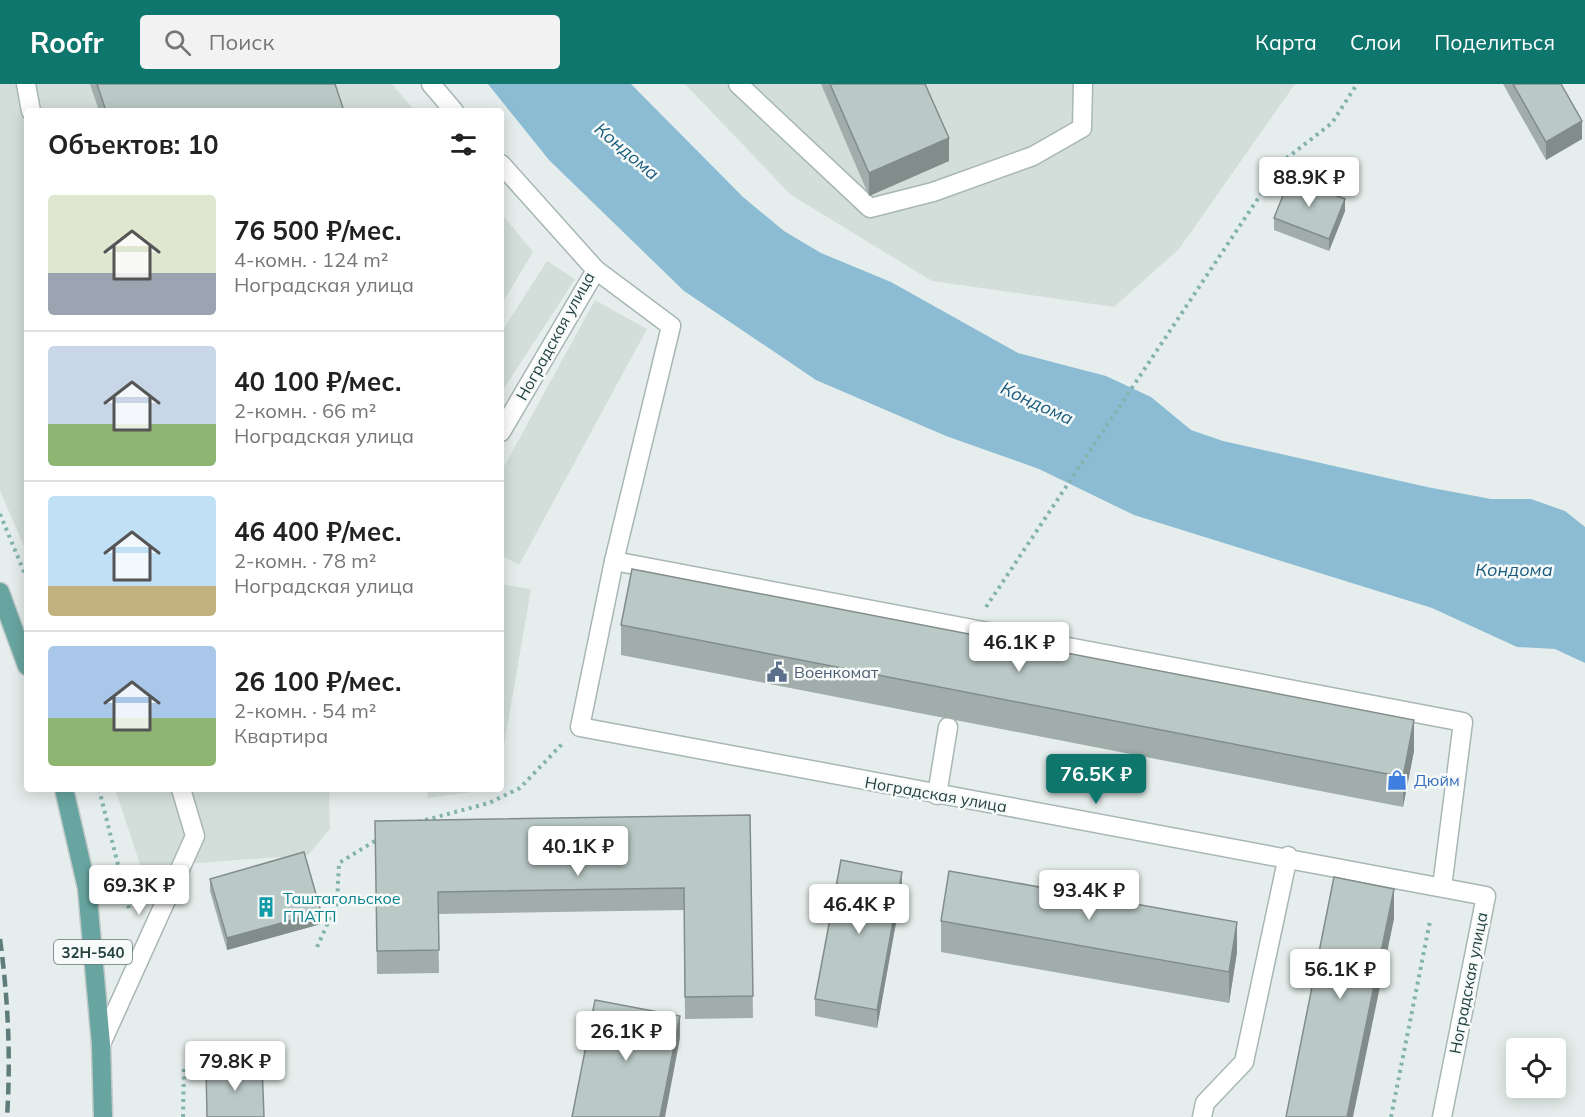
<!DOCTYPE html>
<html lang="ru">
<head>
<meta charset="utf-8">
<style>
	:root { --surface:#fff; --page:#f2f2f2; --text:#222; --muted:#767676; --line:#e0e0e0; --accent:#0f766e }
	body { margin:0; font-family:Mulish,sans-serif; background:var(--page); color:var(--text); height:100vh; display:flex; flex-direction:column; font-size:22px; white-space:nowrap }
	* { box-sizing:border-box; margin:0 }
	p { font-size:20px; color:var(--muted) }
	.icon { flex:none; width:33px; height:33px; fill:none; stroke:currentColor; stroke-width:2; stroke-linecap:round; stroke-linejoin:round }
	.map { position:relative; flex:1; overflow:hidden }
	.panel { position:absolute; left:24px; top:24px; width:480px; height:684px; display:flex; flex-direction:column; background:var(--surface); border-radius:6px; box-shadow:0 3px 15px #0003 }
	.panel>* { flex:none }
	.buttons { position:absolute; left:1506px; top:954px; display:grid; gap:12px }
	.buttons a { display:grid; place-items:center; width:60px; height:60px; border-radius:6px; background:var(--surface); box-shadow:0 3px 15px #0003; font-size:30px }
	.price { position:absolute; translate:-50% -51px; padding:0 14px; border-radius:6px; background:#fff; color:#222; font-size:20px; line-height:39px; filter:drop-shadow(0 2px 3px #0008) }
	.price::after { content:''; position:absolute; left:50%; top:36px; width:18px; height:14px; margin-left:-9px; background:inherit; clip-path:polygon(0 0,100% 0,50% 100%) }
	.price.selected { background:var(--accent); color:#fff }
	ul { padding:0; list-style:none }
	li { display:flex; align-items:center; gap:18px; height:150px; padding:0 24px }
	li+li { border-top:2px solid var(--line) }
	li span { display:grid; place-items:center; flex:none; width:168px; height:120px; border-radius:6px; color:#555 }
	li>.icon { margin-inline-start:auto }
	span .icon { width:72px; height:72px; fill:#fffc; stroke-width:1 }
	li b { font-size:26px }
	h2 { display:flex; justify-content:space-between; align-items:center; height:72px; padding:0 24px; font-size:26px }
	header { display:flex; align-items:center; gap:36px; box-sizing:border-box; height:84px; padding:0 30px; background:var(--accent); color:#fff }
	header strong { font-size:28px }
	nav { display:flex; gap:33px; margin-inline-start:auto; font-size:21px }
	.search { width:420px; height:54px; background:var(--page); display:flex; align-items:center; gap:15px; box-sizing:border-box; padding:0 21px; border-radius:6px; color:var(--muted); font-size:22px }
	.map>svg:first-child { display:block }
	.built { fill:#d3dedb }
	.water { fill:#8cbcd4 }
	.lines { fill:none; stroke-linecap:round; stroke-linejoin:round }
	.minor-casing { stroke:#a7b7b5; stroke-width:21 }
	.major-casing { stroke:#c1cac9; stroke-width:21 }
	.path { stroke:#84b3ad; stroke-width:4; stroke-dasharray:3 4.5; stroke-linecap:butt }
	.minor { stroke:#fff; stroke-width:18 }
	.major { stroke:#68a5a1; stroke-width:18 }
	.rail { stroke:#5e7c7a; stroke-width:4.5; stroke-dasharray:12 6; stroke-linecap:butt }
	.wall { fill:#a0adaa }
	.shaded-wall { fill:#828d8b }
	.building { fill:#bac9c6; stroke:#828d8b; stroke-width:1.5 }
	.labels { text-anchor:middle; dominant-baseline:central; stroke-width:5; stroke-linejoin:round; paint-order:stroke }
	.shield { fill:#f6faf9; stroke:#627877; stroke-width:1.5 }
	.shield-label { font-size:15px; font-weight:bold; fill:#23413f }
	.street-label { font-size:16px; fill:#23413f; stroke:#f6faf9 }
	.service-label { font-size:16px; fill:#4e5e75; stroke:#f6faf9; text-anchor:start }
	.shop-label { font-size:16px; fill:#366cbe; stroke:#f6faf9; text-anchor:start }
	.culture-label { font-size:16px; fill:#0d838f; stroke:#f6faf9; text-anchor:start }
	.water-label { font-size:18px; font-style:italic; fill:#1b5c7f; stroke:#f6faf9 }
</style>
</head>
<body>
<header>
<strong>Roofr</strong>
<div class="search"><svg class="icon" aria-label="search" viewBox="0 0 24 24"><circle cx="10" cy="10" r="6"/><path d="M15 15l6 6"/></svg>Поиск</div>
<nav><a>Карта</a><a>Слои</a><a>Поделиться</a></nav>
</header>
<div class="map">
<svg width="1585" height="1033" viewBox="0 0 1585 1033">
	<rect width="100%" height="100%" fill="#e5eeec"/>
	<g class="built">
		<path d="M0 0H392L415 27H27V469L0 407Z"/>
		<path d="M685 0H1295L1179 165 1114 223 932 197 791 111Z"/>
		<path d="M501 129 533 168 501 221Z"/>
		<path d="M547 177 575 195 501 309V249Z"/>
		<path d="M595 216 647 245 519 481 501 471V388Z"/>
		<path d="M501 500 531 505 501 679Z"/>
		<path d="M115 705H329L330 745 308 771 141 783Z"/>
		<path d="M429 705H495L427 714Z"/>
	</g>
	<path class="water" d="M488 0H631L743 113 784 147 821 169 891 198 1018 269 1106 292 1151 313 1191 346 1223 357 1427 403 1491 415H1531L1565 427 1585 443V579L1555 565 1517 563 1432 524 1134 431 1039 385 946 352 816 296 684 207 549 76Z"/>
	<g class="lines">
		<g class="minor-casing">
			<g id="minor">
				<path d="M26 0 31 27"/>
				<path d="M431 0 454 27"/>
				<path d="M738 0 870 124 933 108 1033 72 1082 44 1083 0"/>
				<path d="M501 80 596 186 501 348"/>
				<path d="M596 186 671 242 614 477 580 643C882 701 1184 753 1486 812L1442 1033"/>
				<path d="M614 477 1463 638 1442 803"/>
				<path d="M937 711 948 643"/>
				<path d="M101 960 195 752 181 705"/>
				<path d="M1202 1033 1205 1019 1244 978 1288 772"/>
			</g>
		</g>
		<g class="major-casing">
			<g id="major">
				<path d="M0 508 27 582"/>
				<path d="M64 705 87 804 101 960 103 1033"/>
			</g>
		</g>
		<g class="path">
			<path d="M0 430 27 495"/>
			<path d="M986 523 1283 77 1332 39 1357 0"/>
			<path d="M99 705 129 825"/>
			<path d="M418 738 489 719 520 704 562 660"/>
			<path d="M317 863 337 819 339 779 378 755"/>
			<path d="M183 1033 184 983"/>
			<path d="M1391 1033 1430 837"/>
		</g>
		<use href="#minor" class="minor"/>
		<use href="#major" class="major"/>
		<path class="rail" d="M0 855C8 914 11 973 7 1033"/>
	</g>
	<g class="wall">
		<path d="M90 0H335L344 27H99Z"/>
		<path d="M821 0H925L949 77 869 112Z"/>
		<path d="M1503 0H1561L1582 55 1546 76Z"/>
		<path d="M1345 127 1329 167 1274 146V134Z"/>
		<path d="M621 541 1414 667 1403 723 621 571Z"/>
		<path d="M750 731 753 934 685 935 684 826 438 830 439 889 377 890 375 737Z"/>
		<path d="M210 795 321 840 227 866 210 807Z"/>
		<path d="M902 805 877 944 815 932V915Z"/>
		<path d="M941 837 1237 868 1229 919 941 868Z"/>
	</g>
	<g class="shaded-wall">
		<path d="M1582 37V55L1546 76V58Z"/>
		<path d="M949 54V77L869 112V89Z"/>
		<path d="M1345 115V127L1329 167V155Z"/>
		<path d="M1414 636V667L1403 723V693Z"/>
		<path d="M902 788V805L877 944V926Z"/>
		<path d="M1394 805V835L1353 1033H1347Z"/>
		<path d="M321 828V840L227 866V854Z"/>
		<path d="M1237 838V868L1229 919V888Z"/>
		<path d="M680 932V954L665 1033H660Z"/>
	</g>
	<g class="building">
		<path d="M97 0H335L344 27H106Z"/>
		<path d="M830 0H925L949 54 869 89Z"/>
		<path d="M1513 0H1561L1582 37 1546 58Z"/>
		<path d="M1290 94 1345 115 1329 155 1274 134Z"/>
		<path d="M632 485 1414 636 1403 693 621 541Z"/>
		<path d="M750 731 753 912 685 913 684 804 438 808 439 866 377 867 375 737Z"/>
		<path d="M304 768 321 828 227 854 210 795Z"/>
		<path d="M841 776 902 788 877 926 815 915Z"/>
		<path d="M949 787 1237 838 1229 888 941 837Z"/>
		<path d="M1334 793 1394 805 1347 1033H1286Z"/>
		<path d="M595 916 680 932 660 1033H572Z"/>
		<path d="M262 981 264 1033H207L206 983Z"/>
	</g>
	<defs>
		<g id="civic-bare" transform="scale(1.62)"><path d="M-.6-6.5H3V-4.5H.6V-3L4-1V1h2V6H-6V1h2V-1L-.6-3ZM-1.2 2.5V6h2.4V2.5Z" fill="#5c6f8a" stroke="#f6faf9" stroke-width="2.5" paint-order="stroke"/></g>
		<g id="shop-bare" transform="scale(1.62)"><path d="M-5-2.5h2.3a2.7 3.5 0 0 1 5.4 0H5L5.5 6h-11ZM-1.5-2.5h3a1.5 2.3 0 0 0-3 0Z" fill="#3f7fe0" stroke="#f6faf9" stroke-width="2.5" paint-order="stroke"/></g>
		<g id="building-bare" transform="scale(1.62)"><path d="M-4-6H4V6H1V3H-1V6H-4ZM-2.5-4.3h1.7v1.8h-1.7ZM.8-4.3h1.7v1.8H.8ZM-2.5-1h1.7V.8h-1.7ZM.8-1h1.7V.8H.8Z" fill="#0f9aa8" stroke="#f6faf9" stroke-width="2.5" paint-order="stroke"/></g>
	</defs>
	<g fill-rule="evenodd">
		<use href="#civic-bare" x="777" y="588"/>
		<use href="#shop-bare" x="1397" y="696"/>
		<use href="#building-bare" x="266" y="823"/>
	</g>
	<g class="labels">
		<rect class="shield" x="54" y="856" width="78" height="24" rx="4.5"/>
		<g class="shield-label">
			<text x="93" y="868">32Н-540</text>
		</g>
		<g class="street-label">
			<text transform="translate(555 252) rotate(-61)">Ноградская улица</text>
			<text transform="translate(936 710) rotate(10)">Ноградская улица</text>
			<text transform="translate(1468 899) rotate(-79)">Ноградская улица</text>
		</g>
		<g class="service-label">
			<text x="794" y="588">Военкомат</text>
		</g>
		<g class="shop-label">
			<text x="1414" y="696">Дюйм</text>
		</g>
		<g class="culture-label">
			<text x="283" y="814">Таштагольское<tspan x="283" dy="18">ГПАТП</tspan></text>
		</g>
		<g class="water-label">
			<text transform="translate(627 67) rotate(40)">Кондома</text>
			<text transform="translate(1037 319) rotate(25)">Кондома</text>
			<text x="1514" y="485">Кондома</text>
		</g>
	</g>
</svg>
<div class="buttons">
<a><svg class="icon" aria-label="locate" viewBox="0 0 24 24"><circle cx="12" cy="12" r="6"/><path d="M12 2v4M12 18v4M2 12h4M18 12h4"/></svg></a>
</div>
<b class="price" style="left:1309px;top:124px">88.9K ₽</b>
<b class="price" style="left:1019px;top:589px">46.1K ₽</b>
<b class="price selected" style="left:1096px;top:721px">76.5K ₽</b>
<b class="price" style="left:578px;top:793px">40.1K ₽</b>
<b class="price" style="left:139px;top:832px">69.3K ₽</b>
<b class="price" style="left:1089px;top:837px">93.4K ₽</b>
<b class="price" style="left:859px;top:851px">46.4K ₽</b>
<b class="price" style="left:1340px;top:916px">56.1K ₽</b>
<b class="price" style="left:626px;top:978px">26.1K ₽</b>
<b class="price" style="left:235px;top:1008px">79.8K ₽</b>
<section class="panel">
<h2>Объектов: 10<svg class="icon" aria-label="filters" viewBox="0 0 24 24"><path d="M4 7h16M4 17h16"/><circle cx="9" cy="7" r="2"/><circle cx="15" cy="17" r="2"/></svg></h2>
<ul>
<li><span style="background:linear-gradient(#dfe7d0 65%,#9aa5b1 0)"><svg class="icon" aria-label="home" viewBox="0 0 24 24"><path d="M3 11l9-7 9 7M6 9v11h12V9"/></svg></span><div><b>76 500 ₽/мес.</b><p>4-комн. · 124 m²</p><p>Ноградская улица</p></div></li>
<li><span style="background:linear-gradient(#c9d6e8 65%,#8fb573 0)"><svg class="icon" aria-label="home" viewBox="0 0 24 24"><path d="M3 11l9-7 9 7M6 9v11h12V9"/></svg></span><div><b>40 100 ₽/мес.</b><p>2-комн. · 66 m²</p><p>Ноградская улица</p></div></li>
<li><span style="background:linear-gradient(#bfe0f5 75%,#c2b280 0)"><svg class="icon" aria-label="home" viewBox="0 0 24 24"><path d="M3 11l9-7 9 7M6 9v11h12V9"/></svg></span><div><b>46 400 ₽/мес.</b><p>2-комн. · 78 m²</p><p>Ноградская улица</p></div></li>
<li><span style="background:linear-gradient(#a9c7e8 60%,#8fb573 0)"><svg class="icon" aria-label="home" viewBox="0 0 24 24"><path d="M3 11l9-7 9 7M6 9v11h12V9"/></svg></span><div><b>26 100 ₽/мес.</b><p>2-комн. · 54 m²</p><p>Квартира</p></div></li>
</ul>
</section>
</div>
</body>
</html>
